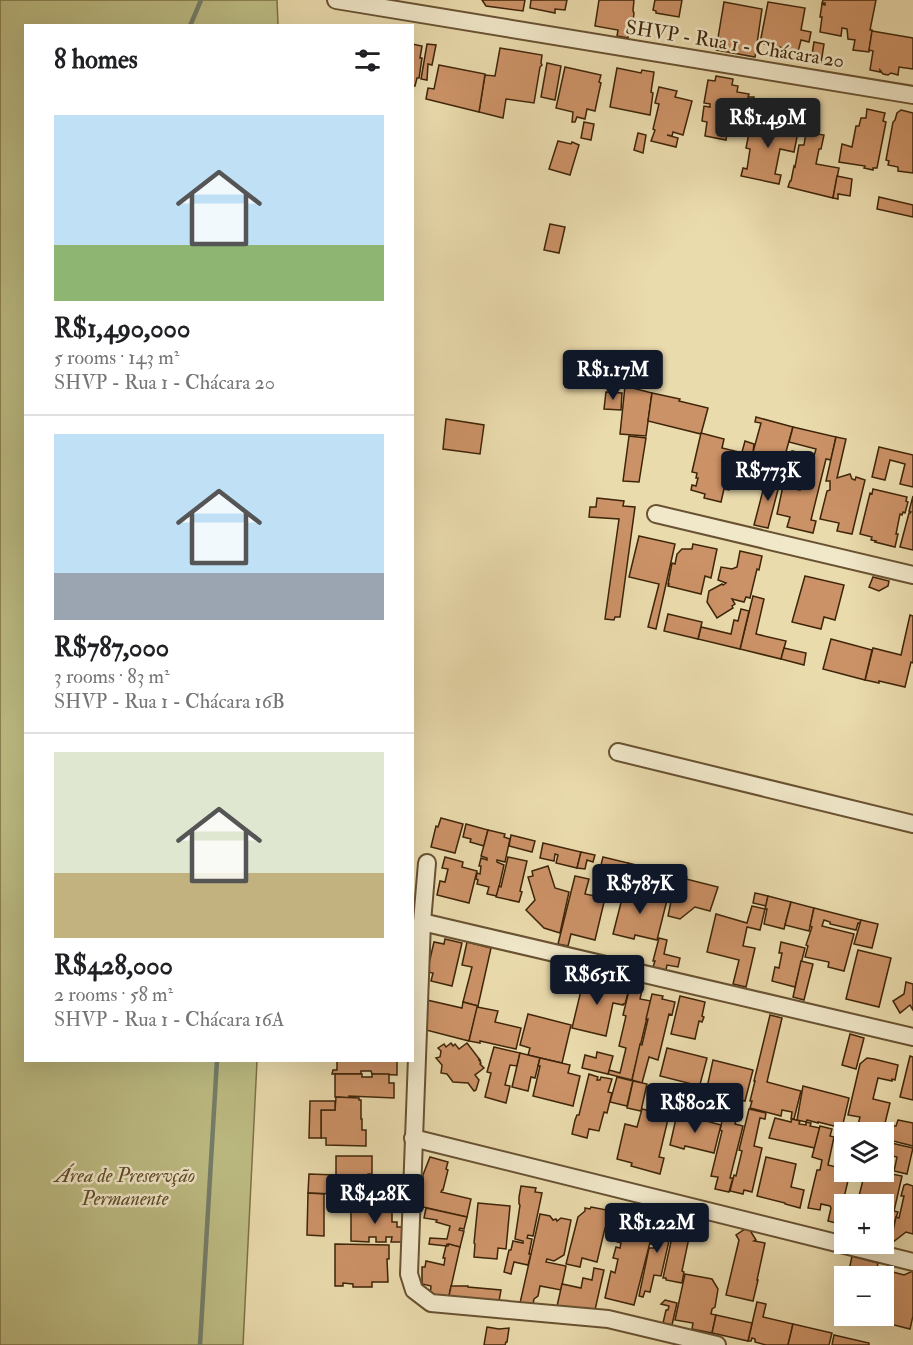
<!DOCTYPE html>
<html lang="en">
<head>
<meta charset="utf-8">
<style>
	:root { --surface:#fff; --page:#f2f2f2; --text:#202124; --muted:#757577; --line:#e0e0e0; --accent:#111827 }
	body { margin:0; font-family:"IM FELL Double Pica",serif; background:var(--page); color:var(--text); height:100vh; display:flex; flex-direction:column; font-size:22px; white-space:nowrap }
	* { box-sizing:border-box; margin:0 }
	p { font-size:20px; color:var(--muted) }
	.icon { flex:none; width:33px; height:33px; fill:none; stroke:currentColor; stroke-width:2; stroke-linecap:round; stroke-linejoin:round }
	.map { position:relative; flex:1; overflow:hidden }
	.side { position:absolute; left:24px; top:24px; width:390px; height:1038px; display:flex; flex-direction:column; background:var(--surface); border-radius:0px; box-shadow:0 6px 24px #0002 }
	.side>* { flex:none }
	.fabs { position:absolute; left:834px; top:1122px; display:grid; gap:12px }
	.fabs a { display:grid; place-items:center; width:60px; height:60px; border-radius:0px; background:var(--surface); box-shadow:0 6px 24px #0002; font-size:30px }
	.price { position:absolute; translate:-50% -51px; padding:0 14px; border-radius:6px; background:var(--accent); color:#fff; font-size:20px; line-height:39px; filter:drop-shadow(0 2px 3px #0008) }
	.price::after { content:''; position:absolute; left:50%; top:36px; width:18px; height:14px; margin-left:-9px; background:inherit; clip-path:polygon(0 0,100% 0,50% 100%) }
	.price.on { background:#222; color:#fff }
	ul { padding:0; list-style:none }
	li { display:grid; align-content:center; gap:12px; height:318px; padding:0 30px }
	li+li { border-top:2px solid var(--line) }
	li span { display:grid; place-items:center; height:186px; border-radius:0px; color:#555 }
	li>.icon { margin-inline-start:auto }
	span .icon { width:108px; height:108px; fill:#fffc; stroke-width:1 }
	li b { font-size:26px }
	h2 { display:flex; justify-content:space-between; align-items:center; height:72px; padding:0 30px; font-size:26px }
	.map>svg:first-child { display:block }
	.green { fill:#bebe85; stroke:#7e7247; stroke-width:1.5 }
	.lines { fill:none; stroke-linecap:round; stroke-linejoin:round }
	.stream { stroke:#747f6b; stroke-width:4.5 }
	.building { fill:#cc9267; stroke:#3e2509; stroke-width:1.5 }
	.minor-casing { stroke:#695232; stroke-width:20 }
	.minor { stroke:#f1e8ca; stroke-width:16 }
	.labels { text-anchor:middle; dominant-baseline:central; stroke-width:5; stroke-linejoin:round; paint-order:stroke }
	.street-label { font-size:20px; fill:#3e2509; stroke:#f1e8ca }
	.park-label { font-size:20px; font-style:italic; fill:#5e4b28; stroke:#f1e8ca }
</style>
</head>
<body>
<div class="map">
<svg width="913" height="1345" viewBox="0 0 913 1345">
	<rect width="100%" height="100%" fill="#eadbad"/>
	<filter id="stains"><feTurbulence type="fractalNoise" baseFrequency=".00333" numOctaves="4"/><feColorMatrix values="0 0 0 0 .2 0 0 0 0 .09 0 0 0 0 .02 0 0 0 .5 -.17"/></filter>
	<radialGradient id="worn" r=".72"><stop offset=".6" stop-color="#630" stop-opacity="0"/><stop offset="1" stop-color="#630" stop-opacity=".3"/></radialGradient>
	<path class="green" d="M0 0H277L278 25 26 26V1060L257 1061 243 1345H0Z"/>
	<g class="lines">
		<g class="stream">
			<path d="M190 26 201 0"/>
			<path d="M200 1345 217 1060"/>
		</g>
	</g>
	<g class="building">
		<path d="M482 0H525L523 11 486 6Z"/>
		<path d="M531 0H567L565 10 555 9V13L530 8Z"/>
		<path d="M599 0H634L633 11 634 13 632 30H629L628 38 617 36 618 30 595 26Z"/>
		<path d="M655 0H682L679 17 656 13V11L653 10Z"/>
		<path d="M823 0H876L870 30H872V31L869 52 853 50 855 40 848 39 847 29 842 28 841 36 820 32 822 17H820L822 4 825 5V3H822Z"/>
		<path d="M724 2 762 9 755 57 716 50Z"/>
		<path d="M768 2 805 8 801 30 811 32 809 42 801 40 798 52 784 50V48L760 43Z"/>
		<path d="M872 31 913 38V69L899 67 898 75 891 73 888 75 883 74 880 70V72L870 70 873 51 869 50Z"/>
		<path d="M814 42 824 44 821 63 811 61Z"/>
		<path d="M412 44 422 46 420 58H422L419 78H417L415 86H412Z"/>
		<path d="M427 44 436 45 432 65 428 64 427 80 421 79Z"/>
		<path d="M500 48 542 55 541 63 542 65 540 67 534 103 506 99 503 118 479 112 485 75 495 76Z"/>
		<path d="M547 63 561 66 555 100 541 97Z"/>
		<path d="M439 65 485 74 479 112 426 99 428 88 434 89Z"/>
		<path d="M565 67 601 75 599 82 601 83 599 92 595 111 587 109 585 119 577 117 575 122H572L573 112 556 108Z"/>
		<path d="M617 68 641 73 642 70 654 72 651 92 653 93 650 115 610 107Z"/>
		<path d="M716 76 733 79 732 85 738 86 737 92 749 94 748 97H754L750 121 729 118 726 140 705 136 707 122 702 121 704 106 710 107V104L704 103 708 80 715 81Z"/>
		<path d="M659 87 677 91 675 97 692 101 683 135 673 132 672 136 667 135 678 138 676 147 651 141 655 130 653 129 659 104 655 103Z"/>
		<path d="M867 109 885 113 883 121 886 122 877 168H873V170L864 168 865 166 839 162 842 144 852 147 856 126H859L861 118H866Z"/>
		<path d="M901 110 913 113V173L898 171V167L888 165 889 161 886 160 893 122 895 120 897 113Z"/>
		<path d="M752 118 799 127 794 152 780 149 775 174 781 175 779 184 741 176 743 168 747 169 750 149 746 148Z"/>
		<path d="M584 122 594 124 591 140 581 138Z"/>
		<path d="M806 132 824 135 821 149H819L816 164 839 168 833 198 788 187 790 181H791L794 166 795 167 799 145H804Z"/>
		<path d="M638 133 646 135 643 153 634 150Z"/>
		<path d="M558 141 571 144 572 142 579 145 570 175 549 169Z"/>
		<path d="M837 176 852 179 850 196 838 194V199L833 198Z"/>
		<path d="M879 197 913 205V217L877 209Z"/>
		<path d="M550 224 565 227 559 253 544 250Z"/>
		<path d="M625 386 652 393 646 436 620 434Z"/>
		<path d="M606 392 622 393 621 410 604 409Z"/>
		<path d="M652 393 680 399 679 401 708 408 701 434 648 421Z"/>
		<path d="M756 417 793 427 780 473 739 463 745 441 754 444 753 452 761 423 755 422Z"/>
		<path d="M446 419 484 425 480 454 443 449Z"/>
		<path d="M793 427 836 437 831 460 826 459 811 520 816 521 813 533 787 527 790 517 777 514 783 486 800 490 804 473 787 469 792 451 814 456 816 449 789 442Z"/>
		<path d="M701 433 724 439 722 448 739 452 729 490 724 489 721 502 704 498 705 494 691 490 692 485 696 486 698 478H696L697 473 692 472Z"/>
		<path d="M629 436 646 438 639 482 623 481Z"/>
		<path d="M836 437 846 439 837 478 850 474 852 479 855 480 856 477 865 480 852 534 837 531 839 523 820 519 827 491 830 490V481H826Z"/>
		<path d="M879 447 913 455V487L900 484 905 464 890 460 885 480 872 477Z"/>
		<path d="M767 475 781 478 768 528 754 525Z"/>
		<path d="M873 489 907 497 906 501 908 502 905 513 903 512 902 515 900 514 896 534H898L895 547 875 542 876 541 871 540 872 537 860 534 870 493 872 494Z"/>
		<path d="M913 496V550L900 547 909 513H910L911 512 909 511Z"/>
		<path d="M597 498 624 501 623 506 635 507 620 617H615L614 620 605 619 619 519 589 517 590 507H596Z"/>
		<path d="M639 536 675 544 656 629 648 627 659 584 629 577Z"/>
		<path d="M693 544 717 549 711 578 705 576 701 594 668 586 669 584H668L672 563 675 564 677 554 682 549H692Z"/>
		<path d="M740 551 762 556 759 570 757 569 750 598 746 597 744 602 732 599 735 604 732 606 733 608 717 618 707 602 709 591 722 584 723 585 726 583 718 580 721 567 732 569 737 567Z"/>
		<path d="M805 576 844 585 835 620 824 617 821 629 792 622Z"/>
		<path d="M873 577 889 581 888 586 879 591 869 587Z"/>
		<path d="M753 596 764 599 756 634 786 641 781 659 740 649Z"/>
		<path d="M741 609 749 611 740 649 698 639 701 627 731 634 734 620 738 621Z"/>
		<path d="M668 614 702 622 698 639 664 631Z"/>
		<path d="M910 615 913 616V663L911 662 905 687 879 681V683L865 680 873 648 901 655Z"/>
		<path d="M831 639 872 650 865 680 823 669Z"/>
		<path d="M784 648 806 653 804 665 781 659Z"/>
		<path d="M441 818 463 824 455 853 431 847 436 826 438 827Z"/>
		<path d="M466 824 488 830 484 846 470 842 471 839 463 837Z"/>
		<path d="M488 830 505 834 504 837 510 839 505 862 497 860V862L504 865 497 896 487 894 489 887 477 884 478 880 476 879 477 873 480 874 481 866H479L481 858 487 860V858L481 856Z"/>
		<path d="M511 835 535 841 532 852 509 846Z"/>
		<path d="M543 843 581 852 577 868 556 863 558 855 555 854 554 861 540 858Z"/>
		<path d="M581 852 595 855 593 862 587 860 585 869 577 868Z"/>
		<path d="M445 857 463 862 462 867 477 871 469 903 437 895 440 881 445 882 448 869 442 868Z"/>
		<path d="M508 857 527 861 520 891 522 892 519 902 496 897 499 886 501 887Z"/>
		<path d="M603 857 628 863 621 889 610 887 611 880 598 877Z"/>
		<path d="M628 863 674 874 672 886 631 875 630 879 624 877Z"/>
		<path d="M548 866 555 888 569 892 560 933 544 928 526 910 535 900 528 877 533 876 532 871Z"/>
		<path d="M674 874 687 877 686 879 718 887 710 911 695 907 680 919 668 916 676 878H673Z"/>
		<path d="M575 876 589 879 585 894 605 898 595 940 571 934 568 946 558 944Z"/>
		<path d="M625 887 653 895 654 893 668 896 657 940 635 935 634 939 613 934Z"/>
		<path d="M755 893 768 896 766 906 753 903Z"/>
		<path d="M768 896 791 902 784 929 764 924 767 909H765Z"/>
		<path d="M791 902 814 908 809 931 785 925Z"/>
		<path d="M752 906 765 909 760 930 747 927 743 946 755 948 746 987 733 984 739 960 707 952 716 914 747 923Z"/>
		<path d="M814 908 861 920 860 924 858 923 856 930 830 924V922L824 920 822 926 854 934 844 971 828 967 829 962 805 957 808 946 806 945 812 927 810 926Z"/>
		<path d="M861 920 878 924 872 948 854 944Z"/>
		<path d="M659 938 667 940 664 954 680 958 678 967 667 965 666 970 653 967 655 961H653Z"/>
		<path d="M445 939 462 943 452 986 431 981 433 973 427 972 434 942 444 944Z"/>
		<path d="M467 942 491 948 478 1006 463 1002 472 967 462 965Z"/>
		<path d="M781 942 805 948 795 987 772 981 775 967 779 968 782 953H779Z"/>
		<path d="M858 950 891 958 879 1007 846 999Z"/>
		<path d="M801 961 813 964 804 1000 793 997Z"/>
		<path d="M584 978 629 989 625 1004H623V1005L613 1003 606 1036 572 1028Z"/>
		<path d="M631 982 643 985 640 999 651 1001 632 1080 608 1074 609 1070 620 1073 626 1048 619 1046 626 1016 623 1015Z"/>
		<path d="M906 982 913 984V1010L910 1005 900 1013 893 1001 904 994Z"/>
		<path d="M652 994 663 996 662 999 675 1002 672 1015 669 1014 658 1060 649 1057 642 1083 632 1080 640 1044 642 1045 648 1019H646Z"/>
		<path d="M680 996 705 1002 702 1016 704 1017 702 1022 699 1021 695 1039 671 1034Z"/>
		<path d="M427 1000 462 1008 463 1002 478 1006 469 1041 426 1030Z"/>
		<path d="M477 1007 498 1011 495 1022 521 1028 516 1049 480 1041V1043L469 1041Z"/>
		<path d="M528 1014 571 1025 562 1063 528 1055 530 1048 520 1045Z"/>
		<path d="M770 1015 782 1018 767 1082 801 1091 794 1119H791L792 1112 782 1110 781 1116 750 1108 752 1101H750L755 1081H754Z"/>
		<path d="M850 1034 864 1038 856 1069 842 1065Z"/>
		<path d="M451 1043 453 1046 455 1044 459 1049 467 1043 480 1060H479L481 1063 480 1064 484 1068 475 1075 479 1080 476 1090 474 1091 468 1083 453 1082 447 1074 441 1073 442 1065 436 1058 440 1057 441 1051 438 1048 444 1044 446 1047Z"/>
		<path d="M494 1047 520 1053 517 1066 510 1065 505 1085 510 1086 506 1103 485 1097 491 1073 487 1072Z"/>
		<path d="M667 1048 707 1058 698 1092 690 1090 692 1084 660 1076Z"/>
		<path d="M597 1052 613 1056 608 1074 582 1068 585 1055 596 1058Z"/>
		<path d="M520 1053 540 1058 535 1078 531 1077 528 1091 512 1087Z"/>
		<path d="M910 1056 913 1057V1100L900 1097Z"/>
		<path d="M540 1058 570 1065 568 1073 580 1076 573 1106 533 1096 540 1066H538Z"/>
		<path d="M867 1058 874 1059 898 1065 895 1080 892 1079V1081L878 1078 873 1099 890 1103 885 1123 891 1125 887 1139 884 1138V1132H856L860 1117 848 1115 860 1064Z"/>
		<path d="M337 1060H397V1075L372 1074 371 1071H361V1074H332L333 1070H337Z"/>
		<path d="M713 1060 753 1070 745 1101 728 1097 727 1103 701 1097 703 1091 706 1092Z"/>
		<path d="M335 1074H362V1077H372V1074H389V1083H394V1098L349 1096V1098L335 1097Z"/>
		<path d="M589 1074 598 1077 597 1080H600L601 1077 612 1079 608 1092 612 1093 607 1113 604 1112 599 1131 589 1129 587 1138 572 1134 575 1120 577 1115H579Z"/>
		<path d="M617 1077 633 1081 627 1106 610 1102Z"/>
		<path d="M633 1081 647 1084 641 1111 627 1108Z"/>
		<path d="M803 1086 849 1098 842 1128 818 1122V1123L807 1120 806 1122 797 1120Z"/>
		<path d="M336 1097 359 1098V1100H361V1119H362V1130H366V1146L326 1145V1138H321V1110H335Z"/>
		<path d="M310 1101H335V1110H321V1138H309Z"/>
		<path d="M726 1103 740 1106 735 1124 743 1126 730 1178H733L729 1192 715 1189 718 1177 711 1176 722 1131 720 1130Z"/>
		<path d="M642 1109 669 1115 659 1157 664 1158 660 1174 631 1166 632 1163 617 1159 625 1124 637 1127Z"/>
		<path d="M749 1109 766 1113 765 1119 760 1118 754 1146 762 1148 752 1192 744 1190 743 1194 730 1191 734 1175 736 1176 742 1151 739 1150Z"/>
		<path d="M684 1113 695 1116V1118L721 1125 714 1153 685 1146 684 1149 670 1145 677 1114 683 1116Z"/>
		<path d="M775 1118 791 1122 792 1119 800 1121 799 1124 806 1125V1122L811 1123 810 1126 820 1128 815 1148 769 1138Z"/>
		<path d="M898 1120 913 1123V1148V1146L889 1140 893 1126H896Z"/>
		<path d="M820 1126 832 1129 830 1136 834 1137 828 1165 844 1169V1172H850L843 1202 850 1203V1204H844V1225L828 1221 831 1208 830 1206 821 1204 820 1210 808 1208 817 1170H820L822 1160 812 1157Z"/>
		<path d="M887 1142 913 1148 907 1174 894 1171 897 1157 884 1154Z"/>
		<path d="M336 1156H372V1174H368V1186H364V1194H336Z"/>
		<path d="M430 1157 448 1162 446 1169 448 1170 443 1190H442L441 1192 471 1199 467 1217 423 1207V1175Z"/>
		<path d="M766 1157 796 1164 791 1187 804 1190 800 1208 785 1204V1203L757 1196Z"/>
		<path d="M865 1172H882L902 1176 894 1211 898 1212 892 1229 885 1227V1229H884V1204H857Z"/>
		<path d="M309 1174 336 1175V1194L308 1193Z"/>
		<path d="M907 1184 913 1186V1234L906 1232 893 1242 891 1241 896 1217 899 1218 904 1196H901L904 1185Z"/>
		<path d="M521 1186 536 1188 535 1192 542 1193 533 1236 528 1235 527 1238 532 1239 529 1254H531L528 1265 514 1262 511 1274 504 1272 509 1250H511L513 1241 523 1243V1241L515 1239 520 1205 519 1204V1197Z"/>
		<path d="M308 1193 324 1194V1236L307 1235Z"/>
		<path d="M478 1203 510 1206 506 1249 498 1248 497 1259 474 1257 475 1244 474 1243Z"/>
		<path d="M377 1206H392V1222H397V1227H403V1242H391L392 1237H386V1242H376V1237H369V1242L351 1241V1209H377Z"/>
		<path d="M591 1207 617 1212 613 1230 605 1228 597 1262 582 1258 580 1267 566 1264 578 1217 585 1211V1208L590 1209Z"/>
		<path d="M426 1208 467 1217 464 1229 460 1228 459 1230 464 1231 460 1247 447 1244 446 1246 429 1244 430 1238 447 1239 450 1226 436 1222 437 1220 424 1218Z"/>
		<path d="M682 1213 696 1216 693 1229 691 1228 682 1271 684 1272 682 1283 666 1280V1278H663L676 1219 681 1221Z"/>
		<path d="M540 1214 550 1216 553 1220 556 1219 557 1221 561 1218 571 1220 564 1255 554 1261 547 1259 546 1262 566 1266 561 1290 540 1286 538 1296 534 1299 533 1304 520 1303Z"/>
		<path d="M651 1218 656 1219 634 1305 605 1298 611 1271 615 1273 618 1259 613 1258 616 1247 620 1248 621 1243 611 1240 614 1227 625 1229 626 1225 639 1228 637 1237 639 1238 641 1225Z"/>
		<path d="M663 1219 675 1222 673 1232H671L661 1276 654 1275 650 1292 645 1291 643 1297 639 1296 649 1248H654L655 1244H650L655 1221 663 1222Z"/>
		<path d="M748 1227 756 1240 754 1241 765 1243 757 1280H758L753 1301 726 1295 739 1240 736 1235Z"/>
		<path d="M335 1244 389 1245V1259H387L388 1282H372V1287H353V1284L343 1283V1286H335Z"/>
		<path d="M449 1244 460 1247 449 1296 430 1295 431 1286 422 1284V1267H425L426 1261 444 1265 445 1258H443L446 1246H448Z"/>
		<path d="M852 1256 878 1263 875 1276H848Z"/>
		<path d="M594 1268 604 1270 595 1310 557 1306 562 1284 581 1288 583 1278 592 1280Z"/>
		<path d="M889 1271 904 1275 913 1271V1316L910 1329 878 1321 879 1316H884V1296Z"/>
		<path d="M685 1274 712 1279 718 1289 715 1307 712 1309 711 1314 716 1315 712 1333 692 1329 693 1323 675 1320Z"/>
		<path d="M451 1286H468V1287L501 1290 499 1301 449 1296Z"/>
		<path d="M665 1300 677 1303 672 1325 663 1323 666 1310H668L669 1306 661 1304Z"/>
		<path d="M840 1301 844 1302V1316H871L868 1318 862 1317V1319L848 1316 846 1324 835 1322Z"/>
		<path d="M757 1302 766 1304 763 1317 793 1324 788 1345H766L755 1342V1339L752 1338 751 1341H748Z"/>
		<path d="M716 1315 752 1323 748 1341 712 1333Z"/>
		<path d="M793 1324 832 1333 829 1345H788Z"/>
		<path d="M487 1327 499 1329 509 1328 507 1342H506L505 1345H484Z"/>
		<path d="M834 1335 869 1343V1345H832Z"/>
	</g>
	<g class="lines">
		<g class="minor-casing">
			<g id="minor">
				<path d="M336 0 913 95"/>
				<path d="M656 514 913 575"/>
				<path d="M618 752 913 824"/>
				<path d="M427 863 422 922 409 1274 414 1290 431 1303 608 1319 717 1345"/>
				<path d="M422 922 913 1037"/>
				<path d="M413 1138 913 1262"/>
			</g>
		</g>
		<use href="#minor" class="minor"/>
	</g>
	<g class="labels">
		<g class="street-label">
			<text transform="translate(735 44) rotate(9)">SHVP - Rua 1 - Chácara 20</text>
		</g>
		<g class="park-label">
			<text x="125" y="1175">Área de Preservção<tspan x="125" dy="23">Permanente</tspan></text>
		</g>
	</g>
	<rect width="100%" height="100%" filter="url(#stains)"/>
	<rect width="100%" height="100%" fill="url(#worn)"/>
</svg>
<div class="fabs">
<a><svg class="icon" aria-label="layers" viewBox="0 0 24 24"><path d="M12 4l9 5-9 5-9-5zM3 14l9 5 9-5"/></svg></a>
<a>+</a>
<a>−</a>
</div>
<b class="price on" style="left:768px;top:149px">R$1.49M</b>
<b class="price" style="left:613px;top:401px">R$1.17M</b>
<b class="price" style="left:768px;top:502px">R$773K</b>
<b class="price" style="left:640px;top:915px">R$787K</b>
<b class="price" style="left:597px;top:1006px">R$651K</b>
<b class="price" style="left:695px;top:1134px">R$802K</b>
<b class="price" style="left:375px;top:1225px">R$428K</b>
<b class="price" style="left:657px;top:1254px">R$1.22M</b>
<section class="side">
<h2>8 homes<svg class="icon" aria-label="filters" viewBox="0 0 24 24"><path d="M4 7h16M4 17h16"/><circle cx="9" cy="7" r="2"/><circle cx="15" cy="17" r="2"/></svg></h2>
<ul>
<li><span style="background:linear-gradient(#bfe0f5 70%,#8fb573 0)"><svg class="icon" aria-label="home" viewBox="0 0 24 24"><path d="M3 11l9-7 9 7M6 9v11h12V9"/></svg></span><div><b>R$1,490,000</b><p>5 rooms · 143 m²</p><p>SHVP - Rua 1 - Chácara 20</p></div></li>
<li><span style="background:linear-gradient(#bfe0f5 75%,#9aa5b1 0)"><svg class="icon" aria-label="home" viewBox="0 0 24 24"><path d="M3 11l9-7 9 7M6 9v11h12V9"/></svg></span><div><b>R$787,000</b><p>3 rooms · 83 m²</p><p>SHVP - Rua 1 - Chácara 16B</p></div></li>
<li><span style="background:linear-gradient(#dfe7d0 65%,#c2b280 0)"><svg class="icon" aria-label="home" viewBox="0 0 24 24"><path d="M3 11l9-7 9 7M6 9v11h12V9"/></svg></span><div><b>R$428,000</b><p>2 rooms · 58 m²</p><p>SHVP - Rua 1 - Chácara 16A</p></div></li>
</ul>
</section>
</div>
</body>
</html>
